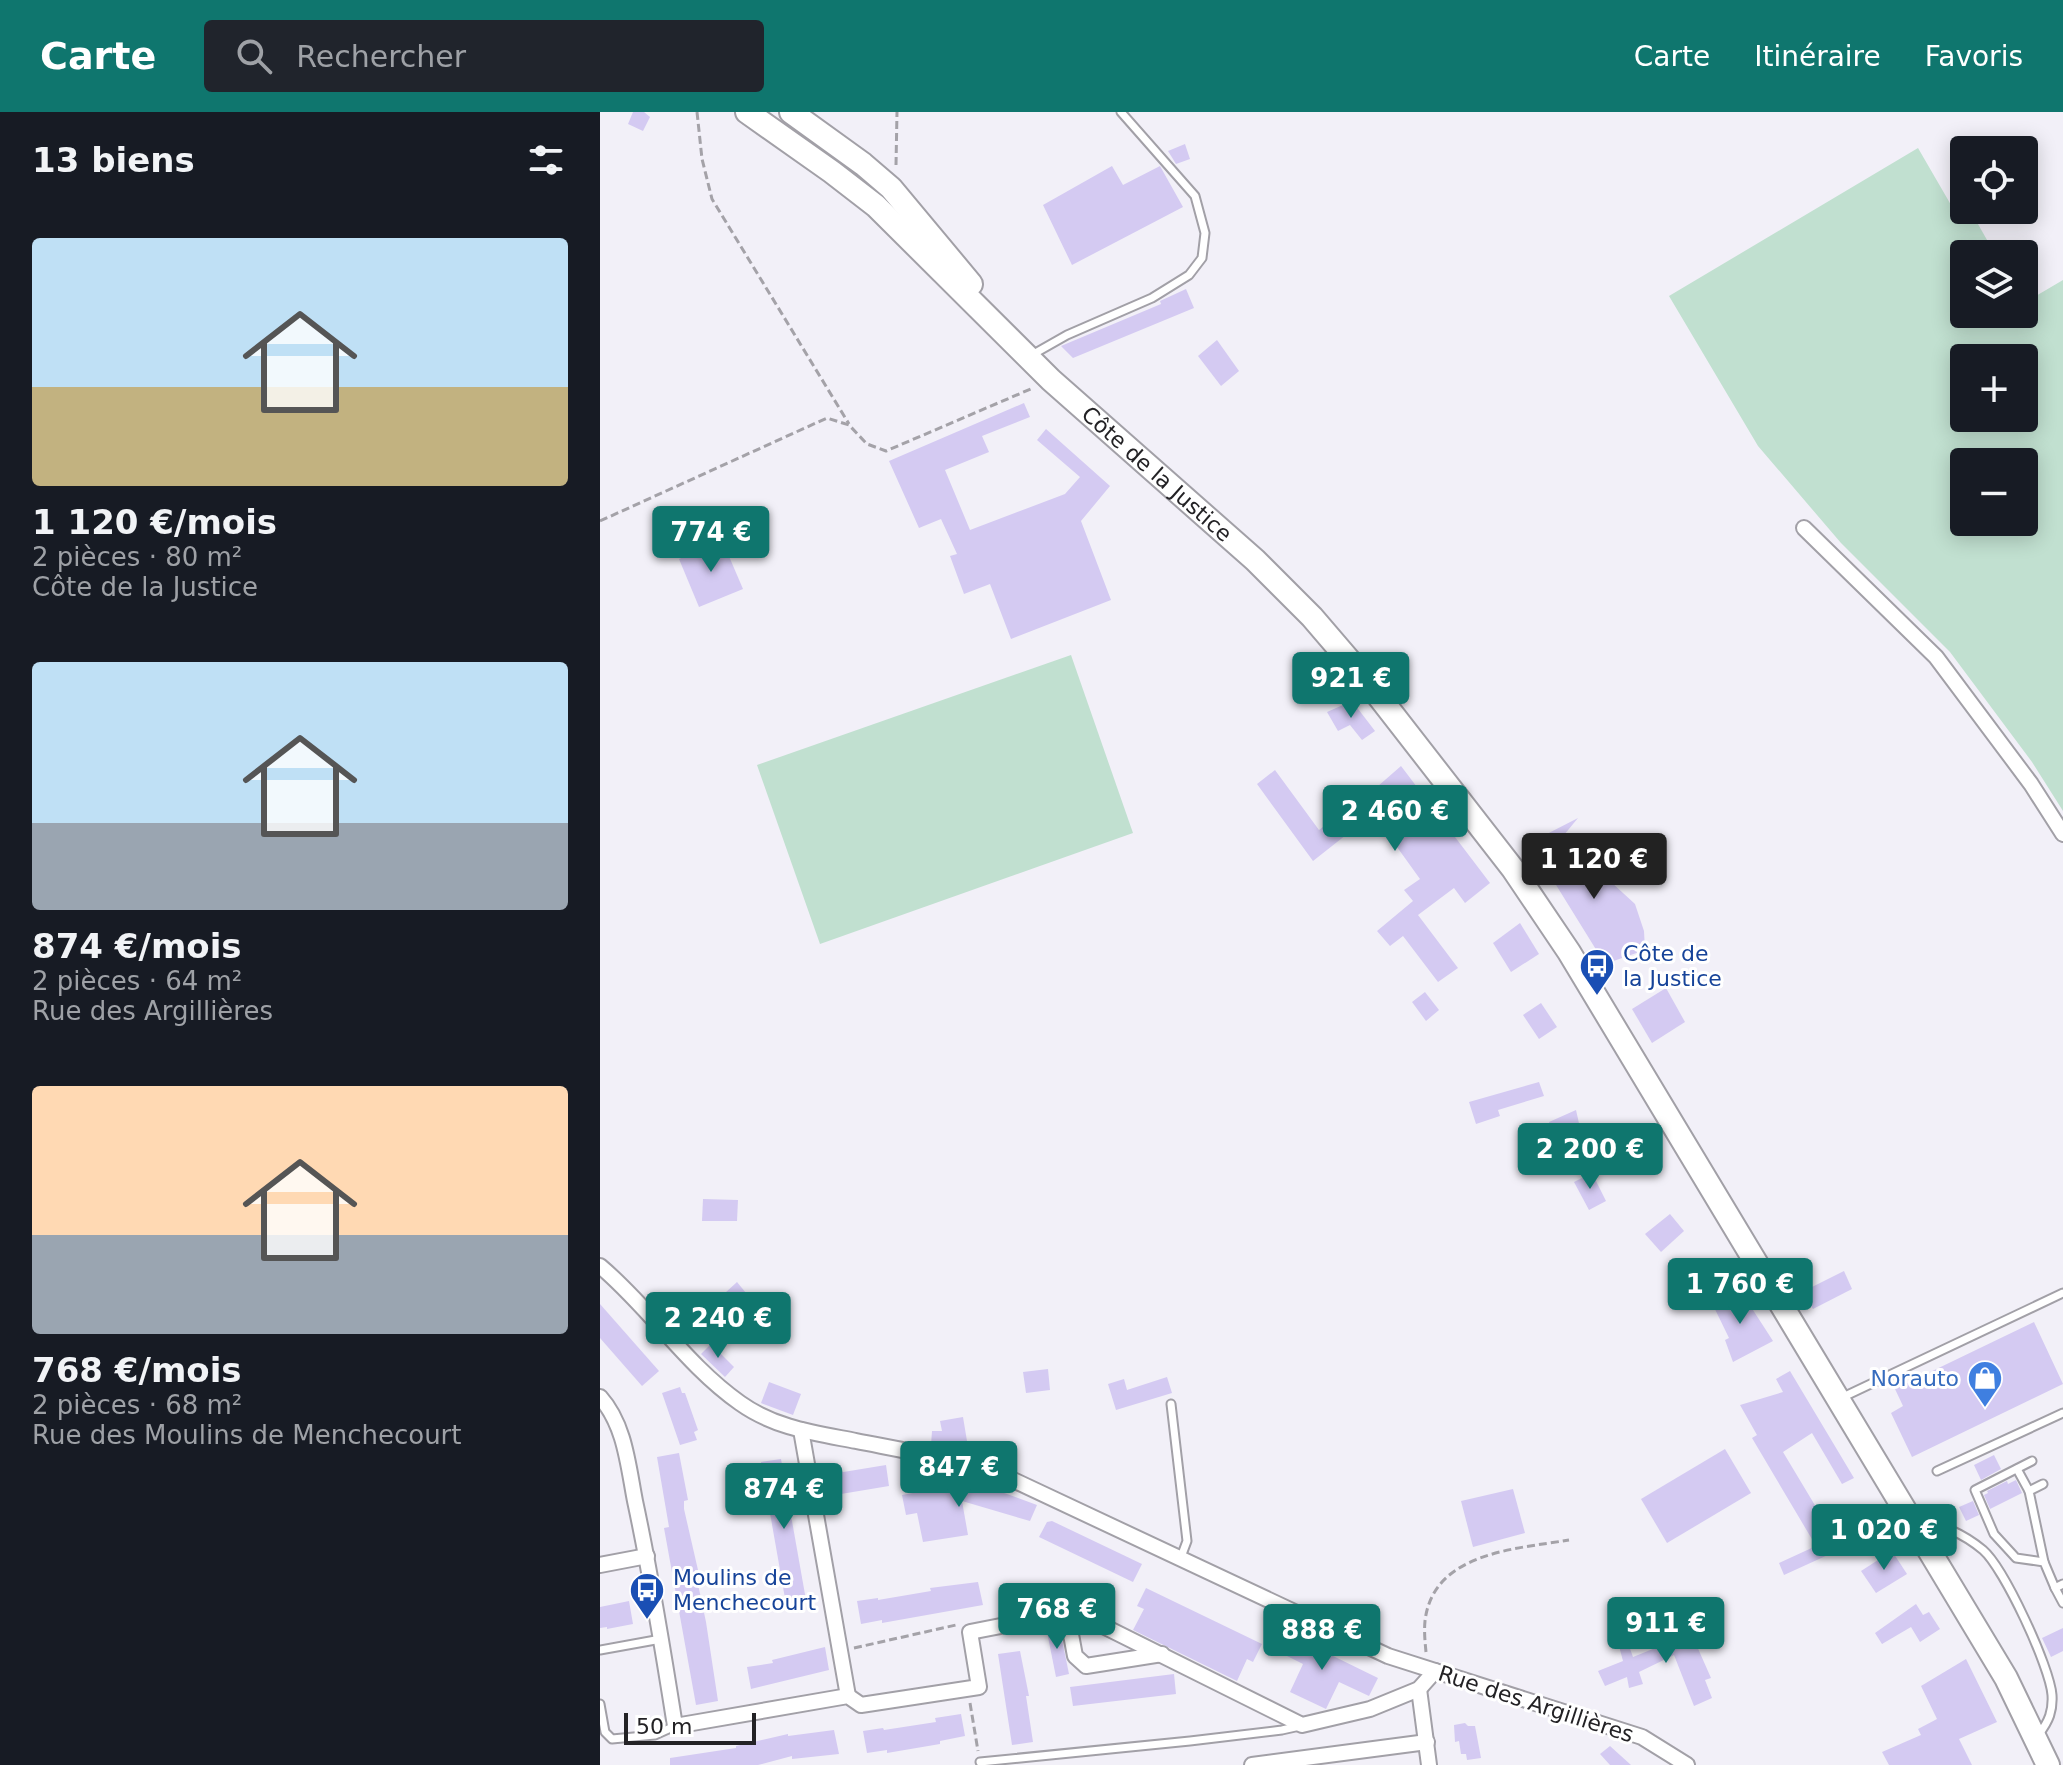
<!DOCTYPE html>
<html lang="fr">
<head>
<meta charset="utf-8">
<style>
	:root { --surface:#171b24; --page:#20242c; --text:#f1f3f6; --muted:#9ea1a6; --accent:#0f766e }
	body { margin:0; font-family:"DejaVu Sans",sans-serif; background:var(--page); color:var(--text); height:100vh; display:flex; flex-direction:column; font-size:30px; white-space:nowrap }
	* { box-sizing:border-box; margin:0 }
	p { font-size:26px; color:var(--muted) }
	.icon { flex:none; width:44px; height:44px; fill:none; stroke:currentColor; stroke-width:2; stroke-linecap:round; stroke-linejoin:round }
	.map { position:relative; flex:1; overflow:hidden }
	.sheet { display:flex; flex-direction:column; background:var(--surface); width:600px }
	.sheet>* { flex:none }
	.fabs { position:absolute; left:1350px; top:24px; display:grid; gap:16px }
	.fabs a { display:grid; place-items:center; width:88px; height:88px; border-radius:8px; background:var(--surface); box-shadow:0 4px 20px #0003; font-size:40px }
	.scale { position:absolute; left:24px; bottom:20px; width:132px; box-sizing:border-box; padding-left:8px; border:4px solid #232225; border-top:0; font-size:22px; line-height:28px; white-space:nowrap; color:#232225; -webkit-text-stroke:6px #fff; paint-order:stroke }
	.price { position:absolute; translate:-50% -68px; padding:0 18px; border-radius:8px; background:var(--accent); color:#fff; font-size:26px; line-height:52px; filter:drop-shadow(0 2px 4px #0008) }
	.price::after { content:''; position:absolute; left:50%; top:48px; width:24px; height:18px; margin-left:-12px; background:inherit; clip-path:polygon(0 0,100% 0,50% 100%) }
	.price.selected { background:#222; color:#fff }
	ul { padding:0; list-style:none }
	li { display:grid; align-content:center; gap:16px; height:424px; padding:0 32px }
	li span { display:grid; place-items:center; height:248px; border-radius:8px; color:#555 }
	li>.icon { margin-inline-start:auto }
	span .icon { width:144px; height:144px; fill:#fffc; stroke-width:1 }
	li b { font-size:34px }
	h2 { display:flex; justify-content:space-between; align-items:center; height:96px; padding:0 32px; font-size:34px }
	header { display:flex; align-items:center; gap:48px; box-sizing:border-box; height:112px; padding:0 40px; background:var(--accent); color:#fff }
	header strong { font-size:38px }
	nav { display:flex; gap:44px; margin-inline-start:auto; font-size:28px }
	.search { width:560px; height:72px; background:var(--page); display:flex; align-items:center; gap:20px; box-sizing:border-box; padding:0 28px; border-radius:8px; color:var(--muted); font-size:30px }
	main { display:flex; flex:1; min-height:0 }
	.map>svg:first-child { display:block }
	.green { fill:#c1e0d0; fill-rule:evenodd }
	.building { fill:#d4caf2 }
	.lines { fill:none; stroke-linecap:round; stroke-linejoin:round }
	.service-casing { stroke:#a2a0a7; stroke-width:11 }
	.minor-casing { stroke:#a2a0a7; stroke-width:18 }
	.primary-casing { stroke:#a2a0a7; stroke-width:26 }
	.path { stroke:#a4a2a8; stroke-width:3; stroke-dasharray:8 4; stroke-linecap:butt }
	.service { stroke:#fff; stroke-width:7 }
	.minor { stroke:#fff; stroke-width:14 }
	.primary { stroke:#fff; stroke-width:22 }
	.labels { text-anchor:middle; dominant-baseline:central; stroke-width:6; stroke-linejoin:round; paint-order:stroke }
	.street-label { font-size:22px; fill:#232225; stroke:#fff }
	.transit-label { font-size:22px; fill:#164399; stroke:#fff; text-anchor:start }
	.shop-label { font-size:22px; fill:#366cbe; stroke:#fff; text-anchor:end }
</style>
</head>
<body>
<header>
<strong>Carte</strong>
<div class="search"><svg class="icon" aria-label="search" viewBox="0 0 24 24"><circle cx="10" cy="10" r="6"/><path d="M15 15l6 6"/></svg>Rechercher</div>
<nav><a>Carte</a><a>Itinéraire</a><a>Favoris</a></nav>
</header>
<main>
<section class="sheet">
<h2>13 biens<svg class="icon" aria-label="filters" viewBox="0 0 24 24"><path d="M4 7h16M4 17h16"/><circle cx="9" cy="7" r="2"/><circle cx="15" cy="17" r="2"/></svg></h2>
<ul>
<li><span style="background:linear-gradient(#bfe0f5 60%,#c2b280 0)"><svg class="icon" aria-label="home" viewBox="0 0 24 24"><path d="M3 11l9-7 9 7M6 9v11h12V9"/></svg></span><div><b>1 120 €/mois</b><p>2 pièces · 80 m²</p><p>Côte de la Justice</p></div></li>
<li><span style="background:linear-gradient(#bfe0f5 65%,#9aa5b1 0)"><svg class="icon" aria-label="home" viewBox="0 0 24 24"><path d="M3 11l9-7 9 7M6 9v11h12V9"/></svg></span><div><b>874 €/mois</b><p>2 pièces · 64 m²</p><p>Rue des Argillières</p></div></li>
<li><span style="background:linear-gradient(#ffd9b3 60%,#9aa5b1 0)"><svg class="icon" aria-label="home" viewBox="0 0 24 24"><path d="M3 11l9-7 9 7M6 9v11h12V9"/></svg></span><div><b>768 €/mois</b><p>2 pièces · 68 m²</p><p>Rue des Moulins de Menchecourt</p></div></li>
</ul>
</section>
<div class="map">
<svg width="1463" height="1653" viewBox="0 0 1463 1653">
	<rect width="100%" height="100%" fill="#f2f0f8"/>
	<g class="green">
		<path d="M1318 36 1358 105 1370 98 1395 142H1364V202H1424V191L1463 168V699L1432 650 1350 540 1241 431 1158 334 1069 184ZM1364 246H1424V306H1364ZM1364 350H1424V410H1364Z"/>
		<path d="M471 543 533 721 220 832 157 653Z"/>
	</g>
	<g class="building">
		<path d="M33 0H44L50 5 43 19 28 12Z"/>
		<path d="M585 32 590 47 576 52 568 39Z"/>
		<path d="M512 54 523 73 560 54 583 95 472 153 443 93Z"/>
		<path d="M586 177 594 196 473 246 461 234 561 192 560 189Z"/>
		<path d="M617 228 639 259 621 274 598 244Z"/>
		<path d="M424 291 430 305 382 324 389 340 345 358 370 418 465 382 480 365 437 328 446 317 510 374 481 409 511 488 411 527 390 472 364 482 350 444 357 442 341 407 319 416 289 349Z"/>
		<path d="M122 428 143 477 99 495 79 447Z"/>
		<path d="M752 589 775 619 762 628 750 613 738 619 727 600Z"/>
		<path d="M801 654 890 771 865 791 854 776 818 803 858 856 838 870 803 824 790 834 777 819 813 789 804 778 820 767 784 717 776 723 765 708 713 749 657 672 675 658 719 718 752 692 754 695Z"/>
		<path d="M978 706 959 729 988 752 984 757 1011 770 1035 792 1044 819 1045 838 1005 852 948 760 954 756 938 741 943 735 939 726Z"/>
		<path d="M920 811 939 842 911 860 893 831Z"/>
		<path d="M1066 876 1085 910 1052 931 1032 897Z"/>
		<path d="M825 880 839 898 826 909 812 890Z"/>
		<path d="M941 891 957 915 939 927 923 903Z"/>
		<path d="M939 970 944 984 898 998 900 1004 876 1012 869 990Z"/>
		<path d="M976 998 985 1038 964 1044 963 1040 957 1041 949 1010Z"/>
		<path d="M992 1061 1006 1089 989 1098 974 1070Z"/>
		<path d="M103 1087 138 1088 137 1109H102Z"/>
		<path d="M1070 1102 1084 1119 1061 1140 1045 1122Z"/>
		<path d="M1244 1159 1252 1177 1213 1197 1202 1180Z"/>
		<path d="M137 1170 177 1219 164 1230 125 1181Z"/>
		<path d="M1123 1180 1128 1188 1142 1181 1173 1229 1133 1250 1125 1228 1129 1226 1110 1187Z"/>
		<path d="M0 1192 59 1259 42 1274 0 1226Z"/>
		<path d="M1434 1210 1463 1272 1312 1345 1291 1301 1303 1294 1295 1277Z"/>
		<path d="M111 1232 134 1255 125 1265 101 1242Z"/>
		<path d="M448 1257 450 1278 426 1281 423 1260Z"/>
		<path d="M1190 1259 1254 1366 1242 1372 1212 1321 1183 1340 1234 1425 1247 1420 1252 1432 1184 1463 1179 1451 1216 1434 1152 1326 1157 1323 1140 1293 1183 1280 1176 1267Z"/>
		<path d="M567 1265 572 1281 516 1298 508 1272 524 1267 527 1278Z"/>
		<path d="M169 1270 201 1282 193 1303 161 1291Z"/>
		<path d="M80 1275 82 1281H85L98 1318 94 1320 97 1328 80 1333 62 1281Z"/>
		<path d="M363 1305 369 1341 331 1333 332 1319H342L340 1309Z"/>
		<path d="M1125 1337 1151 1381 1067 1431 1041 1387Z"/>
		<path d="M79 1341 88 1388 84 1389V1397L98 1458H95L106 1510 118 1589 96 1593 64 1416 69 1415 57 1345Z"/>
		<path d="M1394 1343 1401 1357 1381 1368 1374 1353Z"/>
		<path d="M181 1347 206 1488 186 1492 161 1350Z"/>
		<path d="M286 1353 289 1374 223 1385 219 1364Z"/>
		<path d="M1416 1368 1422 1381 1390 1397 1384 1383 1388 1381 1387 1379 1407 1369 1408 1372Z"/>
		<path d="M370 1370 371 1374 394 1380 396 1378 437 1393 430 1409 362 1389 368 1423 323 1430 317 1401 306 1403 302 1383Z"/>
		<path d="M913 1377 925 1421 873 1435 861 1389Z"/>
		<path d="M1373 1389 1379 1403 1366 1409 1359 1395Z"/>
		<path d="M452 1409 542 1452 533 1470 439 1425 447 1410Z"/>
		<path d="M1292 1439 1307 1462 1276 1481 1261 1459Z"/>
		<path d="M378 1470 383 1493 282 1511V1508L261 1512 257 1489 278 1486V1488L331 1479 330 1476Z"/>
		<path d="M546 1476 662 1532 653 1550 647 1547 637 1569 533 1518 544 1497 537 1494Z"/>
		<path d="M29 1489 33 1512 7 1517V1515L0 1516V1495Z"/>
		<path d="M1316 1492 1323 1503 1329 1500 1340 1517 1320 1530 1311 1515 1282 1532 1275 1521Z"/>
		<path d="M459 1513 469 1562 456 1565 446 1515Z"/>
		<path d="M1105 1516 1109 1526 1096 1532 1111 1566 1105 1568 1112 1586 1094 1594 1074 1543 1039 1560 1043 1572 1029 1576 1027 1565 1005 1574 998 1559 1023 1549 1019 1534 1028 1531 1033 1545Z"/>
		<path d="M1463 1516V1539L1451 1545 1442 1526Z"/>
		<path d="M684 1520 778 1566 769 1584 739 1570 726 1597 690 1580 703 1552 675 1538Z"/>
		<path d="M225 1535 229 1558 151 1577 147 1555 173 1551 172 1548Z"/>
		<path d="M420 1539 429 1584H426L433 1630 412 1633 398 1542Z"/>
		<path d="M1366 1547 1397 1610 1359 1627 1372 1653H1289L1282 1640 1321 1623 1318 1617 1337 1607 1321 1574Z"/>
		<path d="M574 1562 576 1582 473 1594 470 1575Z"/>
		<path d="M361 1602 365 1624 340 1629V1632L287 1641V1638L267 1641 263 1619 283 1616 284 1618 336 1610 335 1606Z"/>
		<path d="M865 1611 868 1614H875L881 1646 867 1648 866 1642H861L859 1629 855 1630 854 1613Z"/>
		<path d="M234 1618 239 1642 192 1647V1644L158 1653H70V1646L136 1636V1634L188 1622V1624Z"/>
		<path d="M1010 1634 1031 1653H1010L1000 1642Z"/>
	</g>
	<g class="lines">
		<g class="service-casing">
			<g id="service">
				<path d="M430 244 467 223 552 186 589 163 602 146 605 121 595 84 521 0"/>
				<path d="M1241 1286 1463 1181"/>
				<path d="M571 1292 587 1429 581 1445"/>
				<path d="M1432 1349 1375 1378 1394 1422 1416 1446 1444 1450 1455 1476"/>
				<path d="M1417 1357 1429 1379"/>
				<path d="M1337 1359 1463 1301"/>
				<path d="M1443 1372 1429 1379 1444 1450"/>
				<path d="M1316 1410C1340 1410 1365 1423 1383 1438 1404 1456 1450 1555 1452 1583 1453 1599 1449 1609 1439 1622"/>
				<path d="M1463 1472 1455 1476 1463 1491"/>
				<path d="M0 1538 61 1527"/>
				<path d="M0 1592 5 1620 12 1627 55 1623 75 1614"/>
				<path d="M380 1650 590 1629 682 1618 700 1614"/>
			</g>
		</g>
		<g class="minor-casing">
			<g id="minor">
				<path d="M1204 416 1336 545 1431 672 1463 722"/>
				<path d="M0 1154C50 1196 86 1253 140 1291 175 1316 215 1321 256 1329 302 1338 349 1346 394 1359L788 1544 1042 1625 1087 1653"/>
				<path d="M0 1285C25 1313 28 1353 35 1389 51 1463 63 1538 75 1614L248 1584 261 1593 379 1575 370 1520 467 1501 479 1502 702 1613 770 1597 819 1577 835 1559"/>
				<path d="M201 1318 248 1584"/>
				<path d="M0 1453 47 1444"/>
				<path d="M467 1501 475 1544 486 1554 562 1542"/>
				<path d="M819 1577 829 1653"/>
				<path d="M652 1653 827 1630"/>
			</g>
		</g>
		<g class="primary-casing">
			<g id="primary">
				<path id="s1" d="M147 0 232 60 276 94 451 268 655 448 712 505 766 568 913 757 969 840 1406 1566 1448 1653"/>
				<path d="M191 0 263 52 291 76 371 172"/>
			</g>
		</g>
		<g class="path">
			<path d="M97 0 102 47 112 87 249 312"/>
			<path d="M296 53 297 0"/>
			<path d="M0 409 227 306 249 313 267 332 286 339 433 276"/>
			<path d="M254 1536 356 1513"/>
			<path d="M826 1540C825 1530 824 1519 825 1509 833 1440 916 1437 969 1428"/>
			<path d="M370 1591 378 1639"/>
		</g>
		<use href="#service" class="service"/>
		<use href="#minor" class="minor"/>
		<use href="#primary" class="primary"/>
	</g>
	<defs>
		<g id="bus-pin" transform="scale(1.8)"><path d="M0 17L-7.5 6A9.5 9.5 0 1 1 7.5 6Z" fill="#1a4fb4" stroke="#fff"/><path d="M-5-6H5V4H4V6H2V4H-2V6H-4V4H-5ZM-3.5-4V0h7V-4ZM-3.5 1.2v1.5H-2V1.2ZM2 1.2v1.5H3.5V1.2Z" fill="#fff"/></g>
		<g id="shop-pin" transform="scale(1.8)"><path d="M0 17L-7.5 6A9.5 9.5 0 1 1 7.5 6Z" fill="#3f7fe0" stroke="#fff"/><path d="M-5-2.5h2.3a2.7 3.5 0 0 1 5.4 0H5L5.5 6h-11ZM-1.5-2.5h3a1.5 2.3 0 0 0-3 0Z" fill="#fff"/></g>
	</defs>
	<g fill-rule="evenodd">
		<use href="#bus-pin" x="997" y="854"/>
		<use href="#shop-pin" x="1385" y="1266"/>
		<use href="#bus-pin" x="47" y="1478"/>
	</g>
	<g class="labels">
		<g class="street-label">
			<text stroke="none"><textPath href="#s1" startOffset="548">Côte de la Justice</textPath></text>
			<text transform="translate(936 1592) rotate(18)">Rue des Argillières</text>
		</g>
		<g class="transit-label">
			<text x="1023" y="841">Côte de<tspan x="1023" dy="25">la Justice</tspan></text>
			<text x="73" y="1465">Moulins de<tspan x="73" dy="25">Menchecourt</tspan></text>
		</g>
		<g class="shop-label">
			<text x="1359" y="1266">Norauto</text>
		</g>
	</g>
</svg>
<div class="fabs">
<a><svg class="icon" aria-label="locate" viewBox="0 0 24 24"><circle cx="12" cy="12" r="6"/><path d="M12 2v4M12 18v4M2 12h4M18 12h4"/></svg></a>
<a><svg class="icon" aria-label="layers" viewBox="0 0 24 24"><path d="M12 4l9 5-9 5-9-5zM3 14l9 5 9-5"/></svg></a>
<a>+</a>
<a>−</a>
</div>
<div class="scale">50 m</div>
<b class="price" style="left:111px;top:462px">774 €</b>
<b class="price" style="left:751px;top:608px">921 €</b>
<b class="price" style="left:795px;top:741px">2 460 €</b>
<b class="price selected" style="left:994px;top:789px">1 120 €</b>
<b class="price" style="left:990px;top:1079px">2 200 €</b>
<b class="price" style="left:1140px;top:1214px">1 760 €</b>
<b class="price" style="left:118px;top:1248px">2 240 €</b>
<b class="price" style="left:359px;top:1397px">847 €</b>
<b class="price" style="left:184px;top:1419px">874 €</b>
<b class="price" style="left:1284px;top:1460px">1 020 €</b>
<b class="price" style="left:457px;top:1539px">768 €</b>
<b class="price" style="left:1066px;top:1553px">911 €</b>
<b class="price" style="left:722px;top:1560px">888 €</b>
</div>
</main>
</body>
</html>
